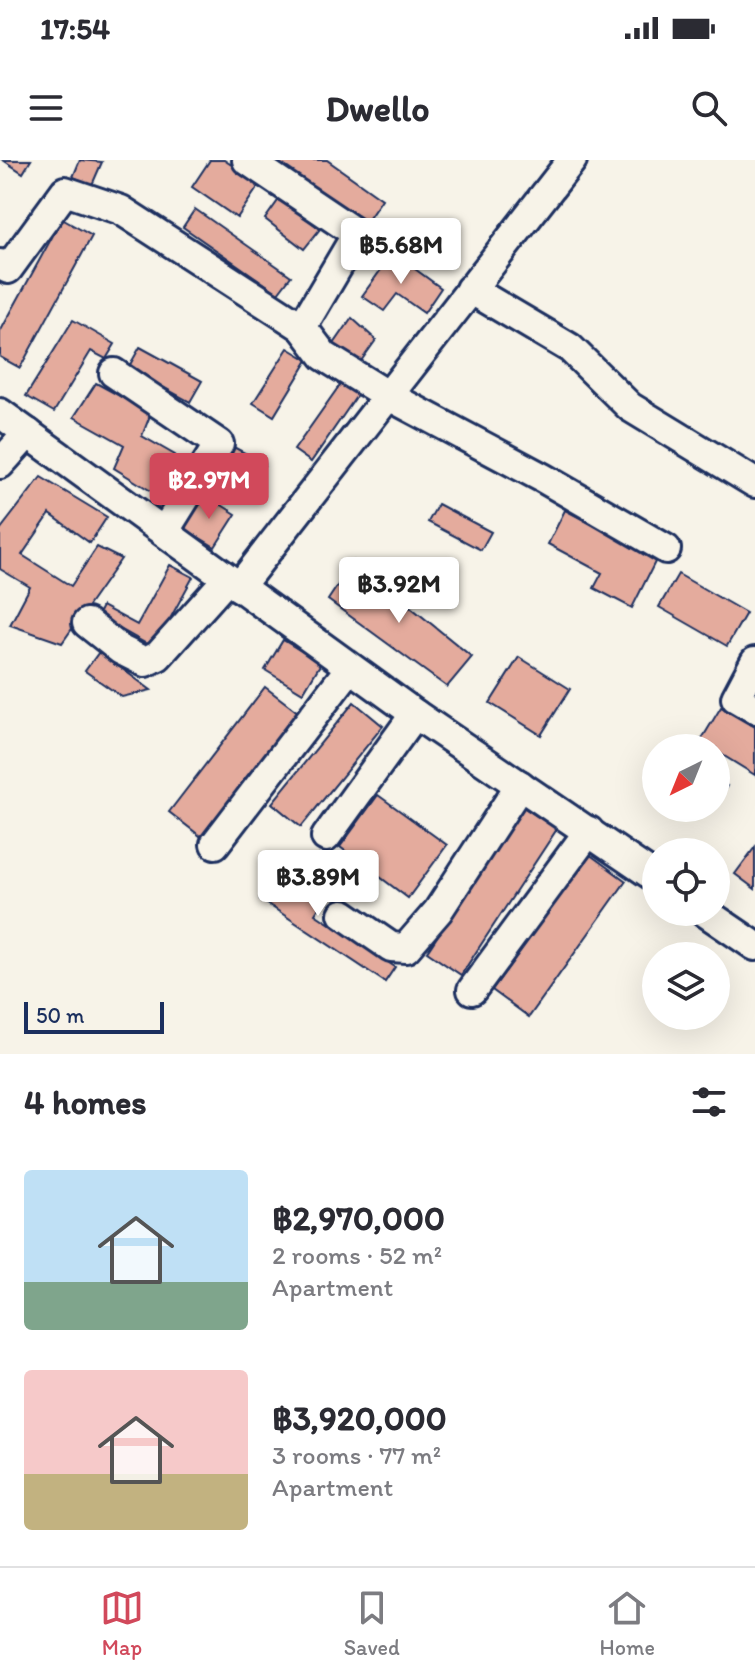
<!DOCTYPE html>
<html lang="en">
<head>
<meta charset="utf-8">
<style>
	:root { --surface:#fff; --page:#f7f7f7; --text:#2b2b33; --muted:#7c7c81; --line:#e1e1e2; --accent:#d1495b }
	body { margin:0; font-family:Itim,sans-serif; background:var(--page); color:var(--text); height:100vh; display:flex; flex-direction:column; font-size:30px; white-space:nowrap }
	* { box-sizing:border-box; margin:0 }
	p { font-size:26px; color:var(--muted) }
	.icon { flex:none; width:44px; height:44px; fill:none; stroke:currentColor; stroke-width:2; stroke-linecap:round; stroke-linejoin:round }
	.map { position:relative; height:894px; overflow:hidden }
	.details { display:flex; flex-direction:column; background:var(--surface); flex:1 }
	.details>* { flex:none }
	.needle { width:52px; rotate:223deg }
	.tools { position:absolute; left:642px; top:574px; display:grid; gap:16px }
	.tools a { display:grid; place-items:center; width:88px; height:88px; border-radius:50%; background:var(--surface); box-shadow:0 8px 32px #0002; font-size:40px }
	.scale { position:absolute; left:24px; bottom:20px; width:140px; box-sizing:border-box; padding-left:8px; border:4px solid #1b2f5e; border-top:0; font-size:22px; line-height:28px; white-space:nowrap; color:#1b2f5e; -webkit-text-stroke:6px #f7f3e8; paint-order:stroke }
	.price { position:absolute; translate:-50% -68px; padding:0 18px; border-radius:8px; background:#fff; color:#222; font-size:26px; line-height:52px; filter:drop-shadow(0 2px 4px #0008) }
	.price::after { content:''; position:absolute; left:50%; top:48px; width:24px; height:18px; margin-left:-12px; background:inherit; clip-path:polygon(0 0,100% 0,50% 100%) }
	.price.current { background:var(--accent); color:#fff }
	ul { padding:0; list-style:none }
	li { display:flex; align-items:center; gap:24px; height:200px; padding:0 24px }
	li span { display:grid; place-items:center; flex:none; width:224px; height:160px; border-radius:8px; color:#555 }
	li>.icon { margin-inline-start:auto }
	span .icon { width:96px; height:96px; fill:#fffc; stroke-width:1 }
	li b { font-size:34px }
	h2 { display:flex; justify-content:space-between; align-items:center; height:96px; padding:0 24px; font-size:34px }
	.status { display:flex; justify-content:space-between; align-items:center; height:56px; padding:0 40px; background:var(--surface); direction:ltr }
	.status svg { height:22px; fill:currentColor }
	header { display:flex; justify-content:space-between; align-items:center; height:104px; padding:0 24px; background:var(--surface); font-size:36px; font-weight:800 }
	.menu { display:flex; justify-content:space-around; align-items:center; height:112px; border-top:2px solid var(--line); background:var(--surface); font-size:22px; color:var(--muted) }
	.menu a { display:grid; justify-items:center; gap:4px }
	.menu .current { color:var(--accent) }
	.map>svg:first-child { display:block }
	.building { fill:#e4ab9d; stroke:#1b2f5e; stroke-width:2 }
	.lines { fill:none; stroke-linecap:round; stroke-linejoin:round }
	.minor-casing { stroke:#1b2f5e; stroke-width:34 }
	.minor { stroke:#f7f3e8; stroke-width:28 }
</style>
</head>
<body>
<div class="status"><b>17:54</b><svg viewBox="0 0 49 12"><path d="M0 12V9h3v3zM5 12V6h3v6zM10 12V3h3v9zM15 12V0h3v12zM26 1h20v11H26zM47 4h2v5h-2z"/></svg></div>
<header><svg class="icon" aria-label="menu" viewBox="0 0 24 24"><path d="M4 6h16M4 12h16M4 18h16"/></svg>Dwello<svg class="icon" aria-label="search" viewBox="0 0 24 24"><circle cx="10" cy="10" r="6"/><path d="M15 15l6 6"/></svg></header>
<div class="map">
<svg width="755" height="894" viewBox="0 0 755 894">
	<rect width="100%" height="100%" fill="#f7f3e8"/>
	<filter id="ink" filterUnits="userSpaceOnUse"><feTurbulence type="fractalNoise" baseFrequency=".0125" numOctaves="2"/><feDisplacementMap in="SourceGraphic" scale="16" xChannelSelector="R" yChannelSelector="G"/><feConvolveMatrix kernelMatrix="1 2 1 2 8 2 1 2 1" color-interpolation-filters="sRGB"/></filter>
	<g filter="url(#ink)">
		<g class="building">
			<path d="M3 0H31L23 13Z"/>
			<path d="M80 0 102 2 92 25 73 17Z"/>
			<path d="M210 0H224L260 24 237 58 192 27Z"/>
			<path d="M274 0H327L382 39 365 64Z"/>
			<path d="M280 38 320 69 304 89 265 59Z"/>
			<path d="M195 49 291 116 278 133 183 67Z"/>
			<path d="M62 59 92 76 20 208 0 197V172Z"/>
			<path d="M393 93 441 128 424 153 397 134 384 151 362 136Z"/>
			<path d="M352 158 376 180 361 201 334 184Z"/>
			<path d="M73 160 115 184 106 199 91 191 54 252 26 236Z"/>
			<path d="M140 187 202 221 190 242 128 208Z"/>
			<path d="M288 188 308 200 274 256 253 243Z"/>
			<path d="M342 222 358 234 311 302 294 290Z"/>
			<path d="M96 223 151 253 142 276 175 295 151 331 114 308 124 285 74 257Z"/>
			<path d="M228 284 265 304 243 339 209 318Z"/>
			<path d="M41 317 107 357 90 383 50 354 22 395 71 426 97 387 121 399 62 483 10 465 30 427 0 409V370Z"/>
			<path d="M204 334 236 354 215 387 182 367Z"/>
			<path d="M438 344 491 372 481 390 428 362Z"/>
			<path d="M565 350 657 398 632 448 594 428 602 413 548 384Z"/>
			<path d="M354 401 472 497 447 527 328 440Z"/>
			<path d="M170 405 193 417 154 488 97 456 102 446 137 465Z"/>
			<path d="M678 414 746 453 727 486 659 447Z"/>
			<path d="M283 480 321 503 303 533 265 510Z"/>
			<path d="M99 492 151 530 122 537 85 511Z"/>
			<path d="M519 497 570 529 541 575 490 543Z"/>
			<path d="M265 527 299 553 204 679 169 652Z"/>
			<path d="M354 542 383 566 301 667 272 643Z"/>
			<path d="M721 547 755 567V615L716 591V588L700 582Z"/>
			<path d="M716 620 727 626 716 645Z"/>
			<path d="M378 635 447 685 408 738 340 687Z"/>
			<path d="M523 647 557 669 461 815 427 792Z"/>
			<path d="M755 687V729L735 714Z"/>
			<path d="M589 694 626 721 529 857 492 830Z"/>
			<path d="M284 703 329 733 315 754 395 807 385 822 260 739Z"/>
		</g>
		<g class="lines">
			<g class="minor-casing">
				<g id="minor">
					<path d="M247 0 357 74 302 167"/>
					<path d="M0 104 8 109 65 31 121 50 302 167 324 196 387 235 543 318 666 389"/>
					<path d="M470 129 570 188 630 247 755 323"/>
					<path d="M114 213 219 284 164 372"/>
					<path d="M0 253 415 554 656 718"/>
					<path d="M0 304 28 273"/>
					<path d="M239 427 572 0"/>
					<path d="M87 463 121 490 145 502 158 496 227 419"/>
					<path d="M755 502 736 538 755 549"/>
					<path d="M326 677 415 554"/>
					<path d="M215 684 350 508"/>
					<path d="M705 752 755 786"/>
					<path d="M343 754 391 787 406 788 438 751 520 625"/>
					<path d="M472 830 589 671"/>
				</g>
			</g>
			<use href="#minor" class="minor"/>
		</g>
	</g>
</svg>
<div class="tools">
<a><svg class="needle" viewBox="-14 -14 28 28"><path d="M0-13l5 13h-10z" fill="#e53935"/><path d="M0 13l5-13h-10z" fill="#7c7c81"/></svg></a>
<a><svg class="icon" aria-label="locate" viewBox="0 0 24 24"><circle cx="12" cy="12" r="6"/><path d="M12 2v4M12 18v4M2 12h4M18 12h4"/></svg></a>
<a><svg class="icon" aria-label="layers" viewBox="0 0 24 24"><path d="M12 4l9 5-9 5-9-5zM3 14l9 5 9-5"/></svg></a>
</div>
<div class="scale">50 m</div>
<b class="price" style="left:401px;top:126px">฿5.68M</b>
<b class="price current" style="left:209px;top:361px">฿2.97M</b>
<b class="price" style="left:399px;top:465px">฿3.92M</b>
<b class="price" style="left:318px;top:758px">฿3.89M</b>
</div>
<section class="details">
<h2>4 homes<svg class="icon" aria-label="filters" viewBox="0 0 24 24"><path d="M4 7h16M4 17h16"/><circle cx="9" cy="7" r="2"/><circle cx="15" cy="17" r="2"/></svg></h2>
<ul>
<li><span style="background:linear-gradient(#bfe0f5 70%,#7fa58c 0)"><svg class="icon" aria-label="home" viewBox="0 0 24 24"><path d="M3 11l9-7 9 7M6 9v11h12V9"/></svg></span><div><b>฿2,970,000</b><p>2 rooms · 52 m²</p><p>Apartment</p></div></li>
<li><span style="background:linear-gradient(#f6c9c9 65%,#c2b280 0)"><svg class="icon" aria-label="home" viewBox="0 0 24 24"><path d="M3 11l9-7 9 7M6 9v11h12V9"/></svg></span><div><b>฿3,920,000</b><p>3 rooms · 77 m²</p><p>Apartment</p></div></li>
</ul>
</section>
<nav class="menu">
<a class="current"><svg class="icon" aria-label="map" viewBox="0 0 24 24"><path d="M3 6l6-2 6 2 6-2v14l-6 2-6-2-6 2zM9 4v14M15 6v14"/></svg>Map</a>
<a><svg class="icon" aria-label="saved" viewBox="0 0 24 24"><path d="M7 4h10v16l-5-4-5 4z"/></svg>Saved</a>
<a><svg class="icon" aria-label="home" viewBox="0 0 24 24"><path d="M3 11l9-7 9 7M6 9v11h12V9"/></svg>Home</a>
</nav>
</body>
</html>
